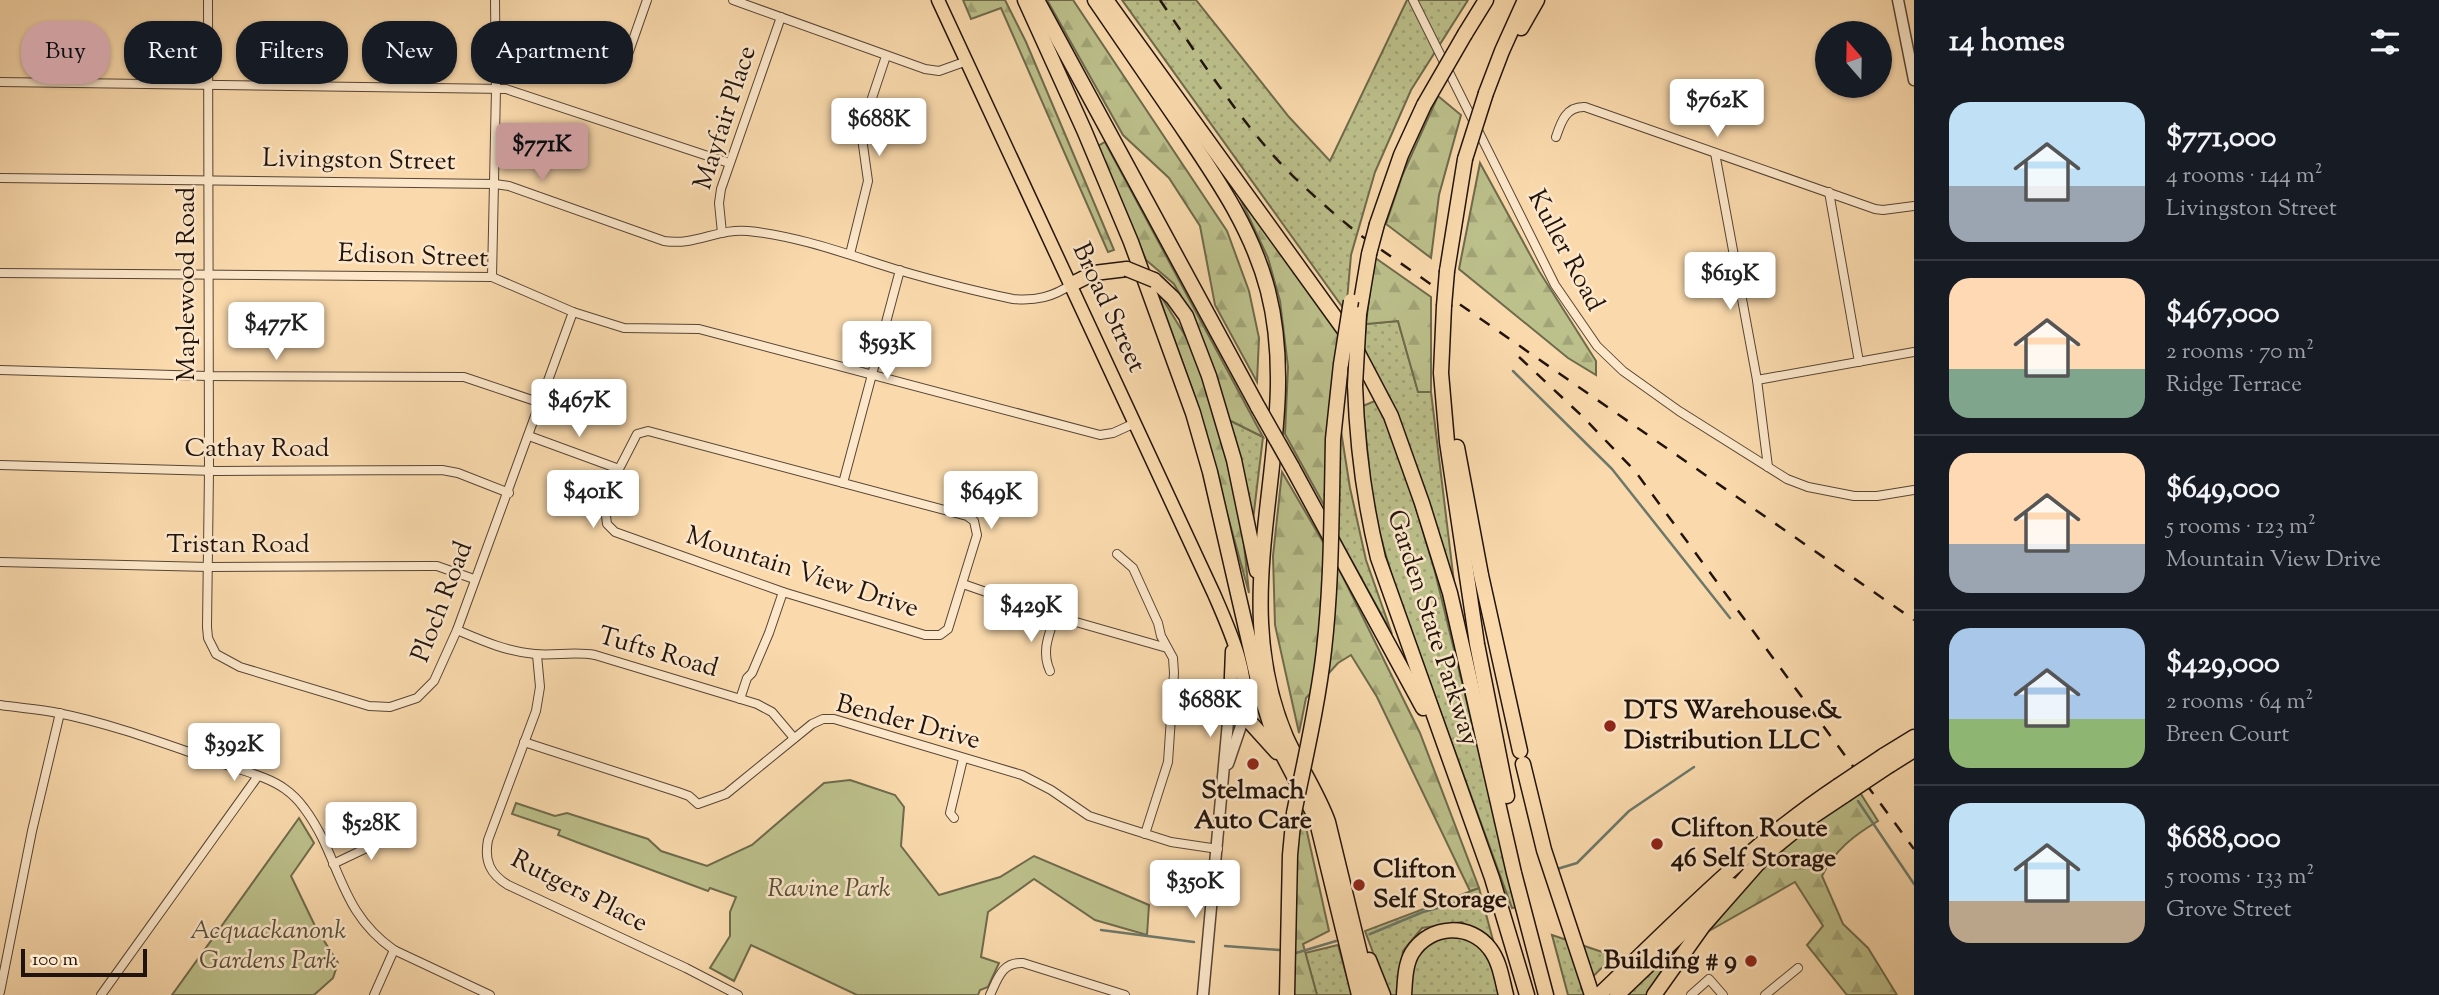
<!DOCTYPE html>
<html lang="en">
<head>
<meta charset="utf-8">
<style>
	:root { --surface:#171b24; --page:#20242c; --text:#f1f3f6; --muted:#9ea1a6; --line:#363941; --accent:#c59692 }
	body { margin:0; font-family:"Sorts Mill Goudy",serif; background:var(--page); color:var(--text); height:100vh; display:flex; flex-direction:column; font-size:26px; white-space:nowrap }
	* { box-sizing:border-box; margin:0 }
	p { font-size:23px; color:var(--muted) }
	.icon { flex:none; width:38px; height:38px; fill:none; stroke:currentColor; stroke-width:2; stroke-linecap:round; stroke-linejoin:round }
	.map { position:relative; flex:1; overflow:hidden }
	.drawer { display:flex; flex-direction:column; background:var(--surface); width:525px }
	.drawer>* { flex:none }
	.top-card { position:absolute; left:21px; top:21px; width:665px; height:63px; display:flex; gap:14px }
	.needle { width:46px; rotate:340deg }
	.tools { position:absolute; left:1815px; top:21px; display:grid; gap:14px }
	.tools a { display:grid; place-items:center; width:77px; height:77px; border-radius:50%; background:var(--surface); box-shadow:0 2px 5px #0004; font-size:35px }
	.scale { position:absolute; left:21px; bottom:18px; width:126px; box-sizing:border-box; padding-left:7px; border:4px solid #21130d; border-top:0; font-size:19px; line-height:24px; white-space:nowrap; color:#21130d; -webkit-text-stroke:5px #fce7ca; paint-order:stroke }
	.price { position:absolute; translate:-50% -60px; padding:0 16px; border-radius:7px; background:#fff; color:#222; font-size:23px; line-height:46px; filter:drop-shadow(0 2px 4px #0008) }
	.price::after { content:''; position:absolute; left:50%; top:42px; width:21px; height:16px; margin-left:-10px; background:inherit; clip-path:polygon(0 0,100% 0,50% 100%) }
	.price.current { background:var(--accent); color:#111 }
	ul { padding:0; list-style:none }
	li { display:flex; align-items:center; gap:21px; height:175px; padding:0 35px }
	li+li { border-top:2px solid var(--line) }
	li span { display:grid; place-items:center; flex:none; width:196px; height:140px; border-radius:21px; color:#555 }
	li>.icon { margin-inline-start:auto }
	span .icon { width:84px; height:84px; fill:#fffc; stroke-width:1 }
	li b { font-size:30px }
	h2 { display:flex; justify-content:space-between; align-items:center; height:84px; padding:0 35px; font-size:30px }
	.tag { padding:0 24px; border-radius:28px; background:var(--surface); box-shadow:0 2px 5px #0004; font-size:24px; line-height:63px }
	.tag.current { background:var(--accent); color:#111 }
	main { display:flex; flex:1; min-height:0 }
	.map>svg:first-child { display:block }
	.grass { fill:url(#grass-dots); stroke:#6e6a4c; stroke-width:2 }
	.forest { fill:url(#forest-firs); stroke:#6e6a4c; stroke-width:2 }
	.green { fill:#bcc08b; stroke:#6e6a4c; stroke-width:2 }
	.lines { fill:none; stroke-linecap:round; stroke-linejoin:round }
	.stream { stroke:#6c786a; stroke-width:2.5 }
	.minor-casing { stroke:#574535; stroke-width:10 }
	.tertiary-casing { stroke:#574535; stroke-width:13 }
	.primary-casing { stroke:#21130d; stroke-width:15 }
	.trunk-casing { stroke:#21130d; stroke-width:17 }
	.motorway-casing { stroke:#21130d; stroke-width:17 }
	.minor { stroke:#fce7ca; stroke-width:8 }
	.tertiary { stroke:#fce7ca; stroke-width:10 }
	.primary { stroke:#fadaad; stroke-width:12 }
	.trunk { stroke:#fadaad; stroke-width:14 }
	.motorway { stroke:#fadaad; stroke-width:14 }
	.rail { stroke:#21130d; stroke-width:2.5; stroke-dasharray:12 12; stroke-linecap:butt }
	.trunk-bridge-casing { stroke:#21130d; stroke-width:17; stroke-linecap:butt }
	.motorway-bridge-casing { stroke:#21130d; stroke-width:17; stroke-linecap:butt }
	.trunk-bridge { stroke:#fadaad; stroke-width:14 }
	.motorway-bridge { stroke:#fadaad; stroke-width:14 }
	.poi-dot { fill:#8f2418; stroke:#fce7ca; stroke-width:2.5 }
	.labels { text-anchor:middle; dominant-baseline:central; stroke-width:5; stroke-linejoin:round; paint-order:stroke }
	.street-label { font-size:26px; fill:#21130d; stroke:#fce7ca }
	.poi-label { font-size:26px; font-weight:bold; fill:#21130d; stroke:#fce7ca; text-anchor:start }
	.park-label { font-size:26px; font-style:italic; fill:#575039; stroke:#fce7ca }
</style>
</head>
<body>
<main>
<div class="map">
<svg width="1914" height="995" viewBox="0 0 1914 995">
	<defs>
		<pattern id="grass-dots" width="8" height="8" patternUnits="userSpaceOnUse" patternTransform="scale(1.75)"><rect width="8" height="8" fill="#bcc08b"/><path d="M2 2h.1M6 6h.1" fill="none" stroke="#a1a477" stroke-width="1.8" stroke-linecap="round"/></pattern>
		<pattern id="forest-firs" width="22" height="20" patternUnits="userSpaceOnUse" patternTransform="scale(1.75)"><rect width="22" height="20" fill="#bcc08b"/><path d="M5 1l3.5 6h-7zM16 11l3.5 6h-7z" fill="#a1a477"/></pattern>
	</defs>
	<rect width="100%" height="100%" fill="#fadaad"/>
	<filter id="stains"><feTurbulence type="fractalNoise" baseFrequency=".00286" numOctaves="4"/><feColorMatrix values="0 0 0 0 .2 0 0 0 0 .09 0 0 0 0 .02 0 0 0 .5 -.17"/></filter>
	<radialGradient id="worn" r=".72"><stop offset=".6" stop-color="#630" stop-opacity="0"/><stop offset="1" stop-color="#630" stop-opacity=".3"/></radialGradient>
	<g class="grass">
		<path d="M1122 0H1196L1289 117 1330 161 1407 0H1468L1411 90 1375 172 1351 255 1346 312Z"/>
		<path d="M1398 321 1418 391 1431 392 1454 582 1401 426 1364 350 1366 324Z"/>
		<path d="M1377 400 1407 478 1435 572 1517 907 1512 908 1396 590 1378 528 1371 488 1363 406Z"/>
		<path d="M1227 419 1263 437 1253 520Z"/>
		<path d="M1339 431H1341L1350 488 1366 560 1392 634 1336 532Z"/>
		<path d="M1479 888 1494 944 1462 922 1422 928 1403 951 1397 995H1389L1365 931Z"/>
		<path d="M1463 934C1494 949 1492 964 1501 995H1408C1410 952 1420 940 1463 934Z"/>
		<path d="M1552 935 1614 956 1581 988 1586 995H1568Z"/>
		<path d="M1678 943 1647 995H1626Z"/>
		<path d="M1338 945 1352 995H1317L1305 953Z"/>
	</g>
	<g class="forest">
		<path d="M963 0H1005L1026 42 1114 250 1108 252 1001 8 971 19Z"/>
		<path d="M1047 0H1073L1227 231 1249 291 1259 338 1257 382 1215 305 1200 226 1169 178 1123 135Z"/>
		<path d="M1438 96 1461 115 1439 195 1431 258 1386 224 1402 176Z"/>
		<path d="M1105 142 1263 437 1227 419 1191 314 1174 284 1146 260 1098 146Z"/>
		<path d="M1480 163 1539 271 1596 361V375L1568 358 1459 269Z"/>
		<path d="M1240 198 1339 331 1325 507 1285 434 1288 367 1280 301 1268 258Z"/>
		<path d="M1374 257 1431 297V392H1418L1398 321 1366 324Z"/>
		<path d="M1156 288 1192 347 1222 437 1241 516 1249 593 1195 397Z"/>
		<path d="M1282 472 1340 571 1420 733 1479 888 1470 891 1377 697 1351 655 1338 663 1306 698 1299 733 1275 625 1273 556Z"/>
		<path d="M1859 791 1878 821C1853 836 1835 850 1822 876L1843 924 1868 948 1897 995H1847L1807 945 1823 926 1795 882 1709 931 1752 878 1794 837Z"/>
		<path d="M1301 805 1329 931 1303 944 1317 995H1292L1293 838Z"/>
	</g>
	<g class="green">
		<path d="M850 780 895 795 904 807 901 846 939 895 1000 877 1034 856 1149 905 1147 935 1095 920 1034 879 988 912 981 957 999 963 988 987 980 990 978 995H857L751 945 734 981 710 968 730 936V912L736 897 710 888 708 891 579 843 558 835 560 830 512 814 516 803 555 816 567 813 648 839 661 851 707 866 752 845 824 783Z"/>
		<path d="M299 818 314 843 291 876 316 928 338 963 333 978 314 995H172Z"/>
	</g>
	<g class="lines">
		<g class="stream">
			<path d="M1513 371 1612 469 1730 618"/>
			<path d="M1858 801 1914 884"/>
			<path d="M1557 869 1577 863 1629 811 1694 767"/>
			<path d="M1101 930 1194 942"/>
			<path d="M1370 934 1423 912 1478 897"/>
			<path d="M1225 946 1279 950"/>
			<path d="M1296 953 1336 941"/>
		</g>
		<g class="minor-casing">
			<g id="minor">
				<path d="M208 0 209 470 207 627 208 638 216 654 240 667 369 706 390 707 417 698 434 681 457 630 573 312"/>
				<path d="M733 0 925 69 939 71 967 61"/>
				<path d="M1413 0 1555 285 1597 346 1623 371 1679 411 1787 479 1808 487 1854 496H1877L1914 490"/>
				<path d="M626 60 647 0"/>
				<path d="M0 82 506 89 729 163"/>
				<path d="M1556 137C1561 122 1566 106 1585 107L1875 209 1883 210 1914 206"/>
				<path d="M1715 153 1757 380 1768 467"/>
				<path d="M0 178 495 184 509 186 664 241C696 246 718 228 748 231 799 236 849 255 898 270 936 281 974 291 1013 299 1036 301 1053 297 1072 284"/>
				<path d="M1829 192 1859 362"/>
				<path d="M722 233 719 203 721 189 781 17"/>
				<path d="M850 254 868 181 861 131 886 56"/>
				<path d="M0 273 492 277 573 312 624 328 699 329 1100 435 1113 433 1135 423"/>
				<path d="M492 277 496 89 495 0"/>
				<path d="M0 370 208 376 464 377 541 403"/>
				<path d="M1757 380 1914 352"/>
				<path d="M648 431 967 516 974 521 977 535 948 629 940 635H925L783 592 615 532 607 524 606 516 619 469 637 434Z"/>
				<path d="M529 436 619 469"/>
				<path d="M0 465 216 471 442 470 458 473 509 493"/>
				<path d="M843 483 900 270"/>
				<path d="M1117 554 1133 568 1158 623 1161 636 1173 658 1174 673 1168 762 1145 834"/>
				<path d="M0 562 209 567 427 566H437L474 579"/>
				<path d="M963 584 1055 616 1167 648"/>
				<path d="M457 630C483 641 508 652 535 654 555 656 574 651 595 655L757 704 772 712 794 738"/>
				<path d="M537 655 540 687 536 711 488 840C484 861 490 874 508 885L686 968 738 995"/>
				<path d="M1050 671C1041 651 1049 635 1055 616"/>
				<path d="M740 699 747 678 752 673 769 633 783 592"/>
				<path d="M0 705C19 708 39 709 58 713 113 724 168 745 221 763 242 771 267 776 285 789 292 794 299 801 304 808 341 857 337 910 394 950L490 995"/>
				<path d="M524 742 678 792 689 796 698 804 726 794 812 724 823 719H834L1022 775 1051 790 1089 816 1171 842 1218 849"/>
				<path d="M954 818 950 813 963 759"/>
				<path d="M333 864 396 834"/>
				<path d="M0 992 32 831 60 713"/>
				<path d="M101 995 258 776"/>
				<path d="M374 995 394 950"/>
				<path d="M990 995C998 978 1002 962 1023 963L1125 995"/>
				<path d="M1691 995 1709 979 1723 995"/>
				<path d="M1765 995 1798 968"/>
			</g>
		</g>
		<g class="tertiary-casing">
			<g id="tertiary">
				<path d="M1898 0 1914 80"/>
				<path d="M1228 764 1244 717"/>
				<path d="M1203 995 1230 700"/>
			</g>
		</g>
		<g class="primary-casing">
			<g id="primary">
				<path d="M938 0 1214 594C1231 633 1250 674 1244 717"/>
				<path d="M1230 700 1232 651"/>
			</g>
		</g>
		<g class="trunk-casing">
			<g id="trunk">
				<path d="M1883 756 1914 737"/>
				<path d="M1890 765 1914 750"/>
				<path d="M1760 859 1809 819 1845 795"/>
				<path d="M1599 995C1676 922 1749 845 1838 786"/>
				<path d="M1617 995 1732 885"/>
			</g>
		</g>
		<g class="motorway-casing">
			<g id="motorway">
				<path d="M1025 0 1084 130 1131 242 1193 413 1210 472 1262 698 1276 742 1316 818 1359 995"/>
				<path d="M1037 0 1258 407"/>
				<path d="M1095 0C1124 43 1153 85 1182 127 1217 179 1252 229 1268 291 1296 400 1256 512 1261 623 1263 662 1271 702 1286 737 1299 766 1317 792 1328 822L1370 995"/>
				<path d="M1106 0 1350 338 1391 416 1422 503 1450 593 1514 873 1546 995"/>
				<path d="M1521 28 1537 0"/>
				<path d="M1465 34 1486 0"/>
				<path d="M1486 93 1502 51 1525 0"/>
				<path d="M1377 224 1401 155 1424 105"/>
				<path d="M1447 271 1465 159"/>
				<path d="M1154 280 1173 298 1186 316 1209 376 1234 460 1257 571"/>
				<path d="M1072 284 1094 273 1127 269"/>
				<path d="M1444 306 1441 373 1447 442 1477 644 1507 796"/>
				<path d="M1359 314 1369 254"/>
				<path d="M1355 385C1357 444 1364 501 1378 558L1492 878 1527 995"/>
				<path d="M1457 447 1481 575 1520 751"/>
				<path d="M1292 467 1423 708"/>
				<path d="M1332 494 1333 439 1341 364"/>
				<path d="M1230 700 1277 752"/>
				<path d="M1523 764 1544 850 1592 995"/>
				<path d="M1369 960 1383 995"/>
				<path d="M1287 995 1290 855 1294 813"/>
				<path d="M1404 995C1405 981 1405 965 1412 953 1430 924 1471 923 1490 949 1500 962 1502 980 1506 995"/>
				<path d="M1654 995 1703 926 1769 851"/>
			</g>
		</g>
		<use href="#minor" class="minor"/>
		<use href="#tertiary" class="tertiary"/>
		<use href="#primary" class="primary"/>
		<use href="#trunk" class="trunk"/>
		<use href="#motorway" class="motorway"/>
		<g class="rail">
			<path d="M1160 0C1194 50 1227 101 1266 147 1294 180 1327 208 1360 235L1914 620"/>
			<path d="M1519 357 1582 416 1635 471 1914 849"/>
		</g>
		<g class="trunk-bridge-casing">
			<g id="trunk-bridge">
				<path d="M1838 786 1883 756"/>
				<path d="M1845 795 1890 765"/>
			</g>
		</g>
		<g class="motorway-bridge-casing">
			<g id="motorway-bridge">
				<path d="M1424 105 1465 34"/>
				<path d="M1465 159 1486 93"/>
				<path d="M1369 254 1377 224"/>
				<path d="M1127 269 1154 280"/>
				<path d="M1444 306 1447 271"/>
				<path d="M1341 364 1351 301"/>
				<path d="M1355 385 1359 314"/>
				<path d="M1258 407 1292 467"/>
				<path d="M1294 813C1305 759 1318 704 1324 650 1330 598 1331 546 1332 494"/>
			</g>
		</g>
		<use href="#trunk-bridge" class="trunk-bridge"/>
		<use href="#motorway-bridge" class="motorway-bridge"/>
	</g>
	<g class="poi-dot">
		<circle cx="1610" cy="726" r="7"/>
		<circle cx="1253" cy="764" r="7"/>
		<circle cx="1657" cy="844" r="7"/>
		<circle cx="1359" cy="885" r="7"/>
		<circle cx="1751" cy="961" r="7"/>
	</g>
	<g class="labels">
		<g class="street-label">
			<text transform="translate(726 118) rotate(-72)">Mayfair Place</text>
			<text transform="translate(359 161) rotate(1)">Livingston Street</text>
			<text transform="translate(1565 251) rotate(62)">Kuller Road</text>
			<text transform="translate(413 257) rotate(2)">Edison Street</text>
			<text transform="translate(187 284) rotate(-90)">Maplewood Road</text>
			<text transform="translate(1108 308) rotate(65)">Broad Street</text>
			<text x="257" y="449">Cathay Road</text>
			<text x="238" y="545">Tristan Road</text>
			<text transform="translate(802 573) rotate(18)">Mountain View Drive</text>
			<text transform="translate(443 602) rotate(-69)">Ploch Road</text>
			<text transform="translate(1432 628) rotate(72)">Garden State Parkway</text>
			<text transform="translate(658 653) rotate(16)">Tufts Road</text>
			<text transform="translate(908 723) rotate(15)">Bender Drive</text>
			<text transform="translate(579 892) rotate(27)">Rutgers Place</text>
		</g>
		<g class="poi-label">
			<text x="1624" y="711">DTS Warehouse &amp;<tspan x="1624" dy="30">Distribution LLC</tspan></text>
			<text x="1253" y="791" text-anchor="middle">Stelmach<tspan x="1253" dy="30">Auto Care</tspan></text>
			<text x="1671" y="829">Clifton Route<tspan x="1671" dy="30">46 Self Storage</tspan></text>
			<text x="1373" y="870">Clifton<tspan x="1373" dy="30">Self Storage</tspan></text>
			<text x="1737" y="961" text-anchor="end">Building # 9</text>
		</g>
		<g class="park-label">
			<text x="829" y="889">Ravine Park</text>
			<text x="268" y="931">Acquackanonk<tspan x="268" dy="30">Gardens Park</tspan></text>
		</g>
	</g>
	<rect width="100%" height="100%" filter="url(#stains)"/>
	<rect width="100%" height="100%" fill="url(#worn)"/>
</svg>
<div class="tools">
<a><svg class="needle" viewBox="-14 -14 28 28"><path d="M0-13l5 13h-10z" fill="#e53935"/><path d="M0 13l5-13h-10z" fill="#9ea1a6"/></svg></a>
</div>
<div class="scale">100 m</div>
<b class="price" style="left:1717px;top:139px">$762K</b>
<b class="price" style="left:879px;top:158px">$688K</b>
<b class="price current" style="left:542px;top:183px">$771K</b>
<b class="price" style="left:1730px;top:312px">$619K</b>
<b class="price" style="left:276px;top:362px">$477K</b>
<b class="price" style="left:887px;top:381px">$593K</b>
<b class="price" style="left:579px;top:439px">$467K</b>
<b class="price" style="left:593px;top:530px">$401K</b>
<b class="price" style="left:991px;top:531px">$649K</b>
<b class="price" style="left:1031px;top:644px">$429K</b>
<b class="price" style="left:1210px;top:739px">$688K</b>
<b class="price" style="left:234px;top:783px">$392K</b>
<b class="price" style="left:371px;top:862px">$528K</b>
<b class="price" style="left:1195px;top:920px">$350K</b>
<div class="top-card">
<a class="tag current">Buy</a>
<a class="tag">Rent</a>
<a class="tag">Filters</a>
<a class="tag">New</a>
<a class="tag">Apartment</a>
</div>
</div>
<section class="drawer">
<h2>14 homes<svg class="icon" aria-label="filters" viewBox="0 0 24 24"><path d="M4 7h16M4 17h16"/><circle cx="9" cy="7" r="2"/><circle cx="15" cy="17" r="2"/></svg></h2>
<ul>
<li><span style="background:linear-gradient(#bfe0f5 60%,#9aa5b1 0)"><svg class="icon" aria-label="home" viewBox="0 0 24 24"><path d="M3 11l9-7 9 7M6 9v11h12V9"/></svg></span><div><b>$771,000</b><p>4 rooms · 144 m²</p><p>Livingston Street</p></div></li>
<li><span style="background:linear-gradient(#ffd9b3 65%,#7fa58c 0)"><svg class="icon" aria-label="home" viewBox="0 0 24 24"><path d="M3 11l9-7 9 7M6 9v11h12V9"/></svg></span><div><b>$467,000</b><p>2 rooms · 70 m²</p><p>Ridge Terrace</p></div></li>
<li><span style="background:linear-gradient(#ffd9b3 65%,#9aa5b1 0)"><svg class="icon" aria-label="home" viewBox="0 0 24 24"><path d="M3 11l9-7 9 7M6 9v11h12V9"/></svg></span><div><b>$649,000</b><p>5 rooms · 123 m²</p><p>Mountain View Drive</p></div></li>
<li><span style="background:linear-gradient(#a9c7e8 65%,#8fb573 0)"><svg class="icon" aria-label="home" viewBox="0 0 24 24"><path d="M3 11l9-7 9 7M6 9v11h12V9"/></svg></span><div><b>$429,000</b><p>2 rooms · 64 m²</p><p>Breen Court</p></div></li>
<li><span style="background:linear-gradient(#bfe0f5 70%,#b9a48a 0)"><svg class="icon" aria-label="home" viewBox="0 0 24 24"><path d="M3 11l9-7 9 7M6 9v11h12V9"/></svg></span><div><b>$688,000</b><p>5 rooms · 133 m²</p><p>Grove Street</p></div></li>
</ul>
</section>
</main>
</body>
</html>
